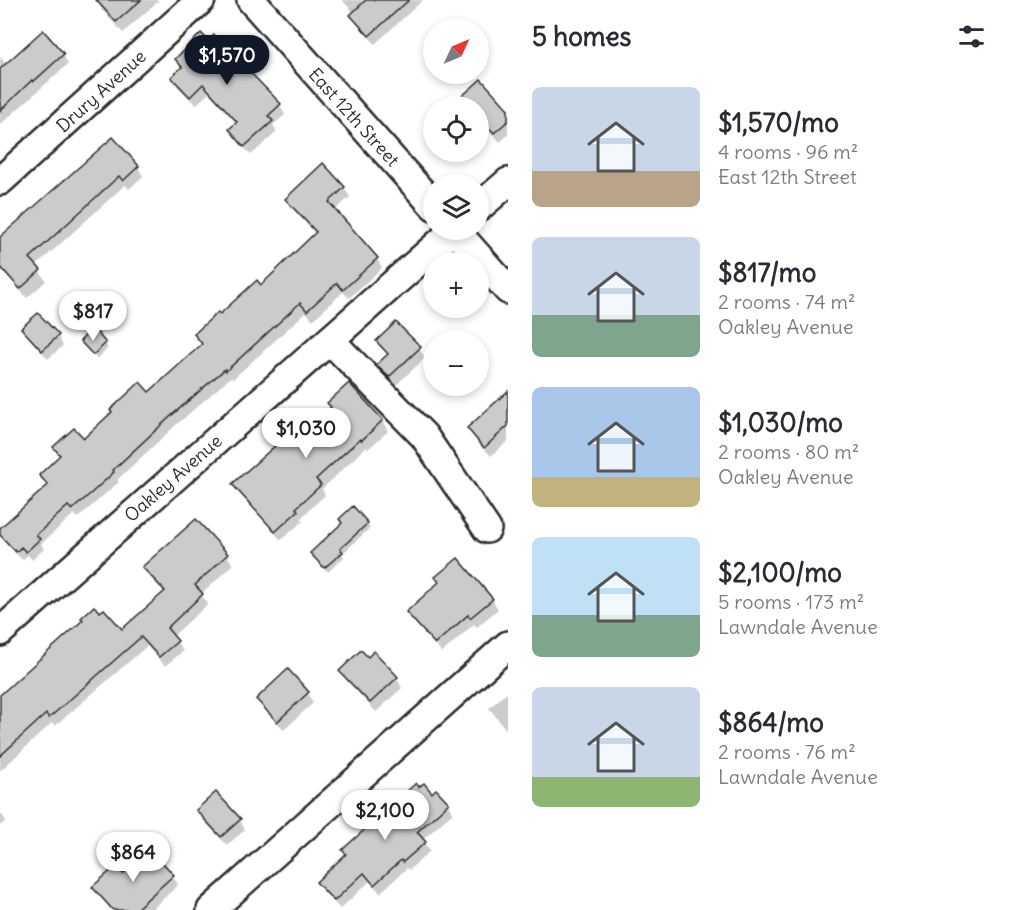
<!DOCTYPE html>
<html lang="en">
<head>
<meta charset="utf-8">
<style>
	:root { --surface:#fff; --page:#f7f7f7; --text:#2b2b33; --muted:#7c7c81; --accent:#111827 }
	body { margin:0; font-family:Delius,sans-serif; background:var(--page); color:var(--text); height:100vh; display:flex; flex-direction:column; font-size:22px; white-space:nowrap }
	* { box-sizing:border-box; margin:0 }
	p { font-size:20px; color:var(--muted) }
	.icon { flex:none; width:33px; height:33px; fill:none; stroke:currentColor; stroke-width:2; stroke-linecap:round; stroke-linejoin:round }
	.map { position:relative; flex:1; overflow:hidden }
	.details { display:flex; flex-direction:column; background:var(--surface); width:504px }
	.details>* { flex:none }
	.needle { width:39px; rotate:46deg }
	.controls { position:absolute; left:423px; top:18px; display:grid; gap:12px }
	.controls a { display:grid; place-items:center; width:66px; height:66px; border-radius:50%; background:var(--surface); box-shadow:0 3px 9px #0003; font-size:30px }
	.price { position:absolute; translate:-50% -51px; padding:0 14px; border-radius:21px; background:#fff; color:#222; font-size:20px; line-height:39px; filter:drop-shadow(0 2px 3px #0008) }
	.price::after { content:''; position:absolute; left:50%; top:36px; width:18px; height:14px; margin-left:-9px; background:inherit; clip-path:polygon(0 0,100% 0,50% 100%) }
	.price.current { background:var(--accent); color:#fff }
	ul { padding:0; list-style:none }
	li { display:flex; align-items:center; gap:18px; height:150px; padding:0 24px }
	li span { display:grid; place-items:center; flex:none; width:168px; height:120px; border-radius:9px; color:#555 }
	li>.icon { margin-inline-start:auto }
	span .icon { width:72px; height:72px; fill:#fffc; stroke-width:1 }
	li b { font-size:26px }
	h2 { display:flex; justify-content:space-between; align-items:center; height:72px; padding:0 24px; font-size:26px }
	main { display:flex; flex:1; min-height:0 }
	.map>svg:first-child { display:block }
	.shadow { fill:#0003 }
	.building { fill:#cbcbcb; stroke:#2b2b2b; stroke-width:1.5 }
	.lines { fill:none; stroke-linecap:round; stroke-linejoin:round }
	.minor-casing { stroke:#2b2b2b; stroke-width:32 }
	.minor { stroke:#fff; stroke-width:27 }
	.labels { text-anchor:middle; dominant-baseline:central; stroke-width:4.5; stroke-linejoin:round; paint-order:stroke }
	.street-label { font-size:18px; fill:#2b2b2b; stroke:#fff }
</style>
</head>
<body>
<main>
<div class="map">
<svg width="508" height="910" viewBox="0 0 508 910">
	<rect width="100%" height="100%" fill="#fff"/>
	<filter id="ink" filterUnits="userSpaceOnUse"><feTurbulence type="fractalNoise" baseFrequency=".0167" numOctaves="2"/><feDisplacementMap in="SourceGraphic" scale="12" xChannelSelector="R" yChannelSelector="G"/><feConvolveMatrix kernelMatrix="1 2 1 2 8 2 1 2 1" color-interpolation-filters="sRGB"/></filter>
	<g filter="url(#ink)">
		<g class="shadow">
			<path d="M97 0H159L123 33 102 10Z"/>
			<path d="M342 0H423L375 44 357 24 352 15 354 13Z"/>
			<path d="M63 54 68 64 0 125V57L7 65Z"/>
			<path d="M176 59 280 105 285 115 273 125 277 132 251 155 236 139 231 130 237 123 209 93 196 105 178 87 173 77 182 69Z"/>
			<path d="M463 97 508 111V135L500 142 478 118V106H469Z"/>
			<path d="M138 167 143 176 129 189 125 185 36 266 46 281 27 298 0 268V237L59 186Z"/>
			<path d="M344 187 350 197 334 211 377 259 382 268 349 298 343 292 313 320 306 312 233 379 231 377 176 425 117 480 119 482 78 518 74 514 41 544 44 549 32 560 28 555 22 560 4 541 0 530 48 486 41 475 60 457 55 447 84 440 149 394 203 346 195 335 261 287 316 234 292 208 287 199Z"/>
			<path d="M23 328 58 336 63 346 48 359 29 338Z"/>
			<path d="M378 341 419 348 425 358 395 386 383 374 378 365 388 355Z"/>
			<path d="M105 344 108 348 97 359 84 345Z"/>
			<path d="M349 385 382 421 388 431 368 449 366 447 322 489 325 495 301 518 303 521 281 540 240 494 234 485 291 445 332 408Z"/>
			<path d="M508 393V441L491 456 474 438 469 429Z"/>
			<path d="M353 508 370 528 342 554 344 557 328 572 314 557 343 524Z"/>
			<path d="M196 521 227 555 233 565 201 594 208 604 173 636 183 651 165 666 147 646 55 726 52 723 0 771V697L122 631 165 593 150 577 144 568Z"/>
			<path d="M492 599 498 609 477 627 474 624 442 653 414 622 408 612Z"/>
			<path d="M368 659 397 678 402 688 376 712 346 680 341 671Z"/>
			<path d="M288 671 308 693 313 703 284 730 264 708 258 699Z"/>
			<path d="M506 693 508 696V732L489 708Z"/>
			<path d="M432 795 447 804 453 813 422 840 430 851 409 870 407 868 380 893 370 881 340 909 323 891 318 882Z"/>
			<path d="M198 810 240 820 245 830 227 845 203 820Z"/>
			<path d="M0 812 6 821 0 826Z"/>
			<path d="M173 876 178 885 151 910H111L94 888 123 877Z"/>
		</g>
		<g class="building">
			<path d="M96 0H141L116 22Z"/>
			<path d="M366 0H409L369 36 350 15Z"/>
			<path d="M43 30 64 54 33 82 32 80 0 111V69Z"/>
			<path d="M201 33 208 40 214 35 281 104 268 116 273 121 244 147 229 129 237 122 203 84 190 97 171 77 182 67 175 59Z"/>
			<path d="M481 79 508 109V121L494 133 478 116V106H470L461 97Z"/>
			<path d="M113 137 139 166 123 181 119 176 30 258 41 270 20 289 0 266V237Z"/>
			<path d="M323 163 345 187 329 202 378 258 343 290 337 283 307 311 300 303 226 371 225 369 171 416 113 470 114 472 98 487 72 510 68 506 36 535 40 539 26 552 21 547 16 552 0 535V528L48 485 39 475 60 455 53 447 74 428 84 438 112 412 110 410 140 382 149 392 202 344 194 334 218 312 220 314 257 280 261 285 316 232 285 199Z"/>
			<path d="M38 313 59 335 42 351 21 328Z"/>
			<path d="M396 322 421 347 389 377 376 365 388 354 376 341Z"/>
			<path d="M93 328 106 343 93 355 80 341Z"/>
			<path d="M349 383 383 420 362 440 360 439 316 479 321 485 296 508 298 511 275 532 232 484 285 437 291 443 331 407 327 403Z"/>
			<path d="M508 391V426L484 448 467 428Z"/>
			<path d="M353 506 368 523 340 549 343 552 324 568 310 553 342 523 339 519Z"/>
			<path d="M196 519 228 554 195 585 203 594 167 628 178 641 159 657 141 637 49 718 46 714 0 756V695L83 620 81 618 94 606 100 612 104 609 122 629 165 591 142 567Z"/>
			<path d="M458 558 493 599 470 618 468 615 435 644 406 612 439 582 435 577Z"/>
			<path d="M361 650 368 657 374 651 398 677 370 703 339 671Z"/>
			<path d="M288 669 309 692 277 722 256 699Z"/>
			<path d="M416 783 419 787 424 783 432 793 436 789 449 803 417 832 426 842 403 862 401 860 374 885 364 873 334 901 316 882 346 854 342 850Z"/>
			<path d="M216 792 241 819 221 837 196 810Z"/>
			<path d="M150 849 174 875 135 910H113L92 887 116 866 123 874Z"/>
		</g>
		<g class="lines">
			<g class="minor-casing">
				<g id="minor">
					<path d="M251 0 434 206"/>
					<path d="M0 181 201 0"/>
					<path d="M478 208 508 182"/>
					<path d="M455 230 508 290"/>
					<path d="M330 340 424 436 487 529"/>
					<path d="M0 632 454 230"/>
					<path d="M211 910 508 645"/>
				</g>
			</g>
			<use href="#minor" class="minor"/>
		</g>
	</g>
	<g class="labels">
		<g class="street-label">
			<text transform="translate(101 91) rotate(-42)">Drury Avenue</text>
			<text transform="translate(354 117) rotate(48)">East 12th Street</text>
			<text transform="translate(173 478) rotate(-41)">Oakley Avenue</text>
		</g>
	</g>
</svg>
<div class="controls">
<a><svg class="needle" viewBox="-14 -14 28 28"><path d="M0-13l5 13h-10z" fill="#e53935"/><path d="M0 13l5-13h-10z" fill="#7c7c81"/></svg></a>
<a><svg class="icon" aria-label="locate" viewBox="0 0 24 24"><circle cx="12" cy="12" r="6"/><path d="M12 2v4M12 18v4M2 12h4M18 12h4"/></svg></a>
<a><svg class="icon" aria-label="layers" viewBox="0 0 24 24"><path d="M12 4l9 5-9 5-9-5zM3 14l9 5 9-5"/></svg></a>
<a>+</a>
<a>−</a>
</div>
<b class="price current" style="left:227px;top:86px">$1,570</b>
<b class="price" style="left:93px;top:342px">$817</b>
<b class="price" style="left:306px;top:459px">$1,030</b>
<b class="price" style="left:385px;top:841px">$2,100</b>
<b class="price" style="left:133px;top:883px">$864</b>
</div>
<section class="details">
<h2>5 homes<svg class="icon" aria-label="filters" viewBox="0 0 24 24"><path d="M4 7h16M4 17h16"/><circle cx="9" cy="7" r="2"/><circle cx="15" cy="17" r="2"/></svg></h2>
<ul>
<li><span style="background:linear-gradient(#c9d6e8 70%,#b9a48a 0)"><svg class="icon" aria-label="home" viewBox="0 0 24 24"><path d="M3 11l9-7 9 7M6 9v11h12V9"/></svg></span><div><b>$1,570/mo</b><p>4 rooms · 96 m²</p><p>East 12th Street</p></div></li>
<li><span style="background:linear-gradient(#c9d6e8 65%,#7fa58c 0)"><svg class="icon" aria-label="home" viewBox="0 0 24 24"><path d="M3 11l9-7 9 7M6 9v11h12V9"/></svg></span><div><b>$817/mo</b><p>2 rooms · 74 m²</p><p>Oakley Avenue</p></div></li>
<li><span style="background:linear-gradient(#a9c7e8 75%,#c2b280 0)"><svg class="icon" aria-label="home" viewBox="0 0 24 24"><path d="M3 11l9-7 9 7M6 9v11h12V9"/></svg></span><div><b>$1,030/mo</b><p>2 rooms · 80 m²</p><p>Oakley Avenue</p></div></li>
<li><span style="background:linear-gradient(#bfe0f5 65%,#7fa58c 0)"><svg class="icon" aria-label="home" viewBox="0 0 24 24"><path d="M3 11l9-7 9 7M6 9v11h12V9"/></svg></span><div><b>$2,100/mo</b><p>5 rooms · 173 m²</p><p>Lawndale Avenue</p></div></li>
<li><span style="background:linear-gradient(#c9d6e8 75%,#8fb573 0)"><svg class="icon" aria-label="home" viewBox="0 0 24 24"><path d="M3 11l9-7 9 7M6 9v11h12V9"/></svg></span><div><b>$864/mo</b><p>2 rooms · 76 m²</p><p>Lawndale Avenue</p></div></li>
</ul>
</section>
</main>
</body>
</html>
